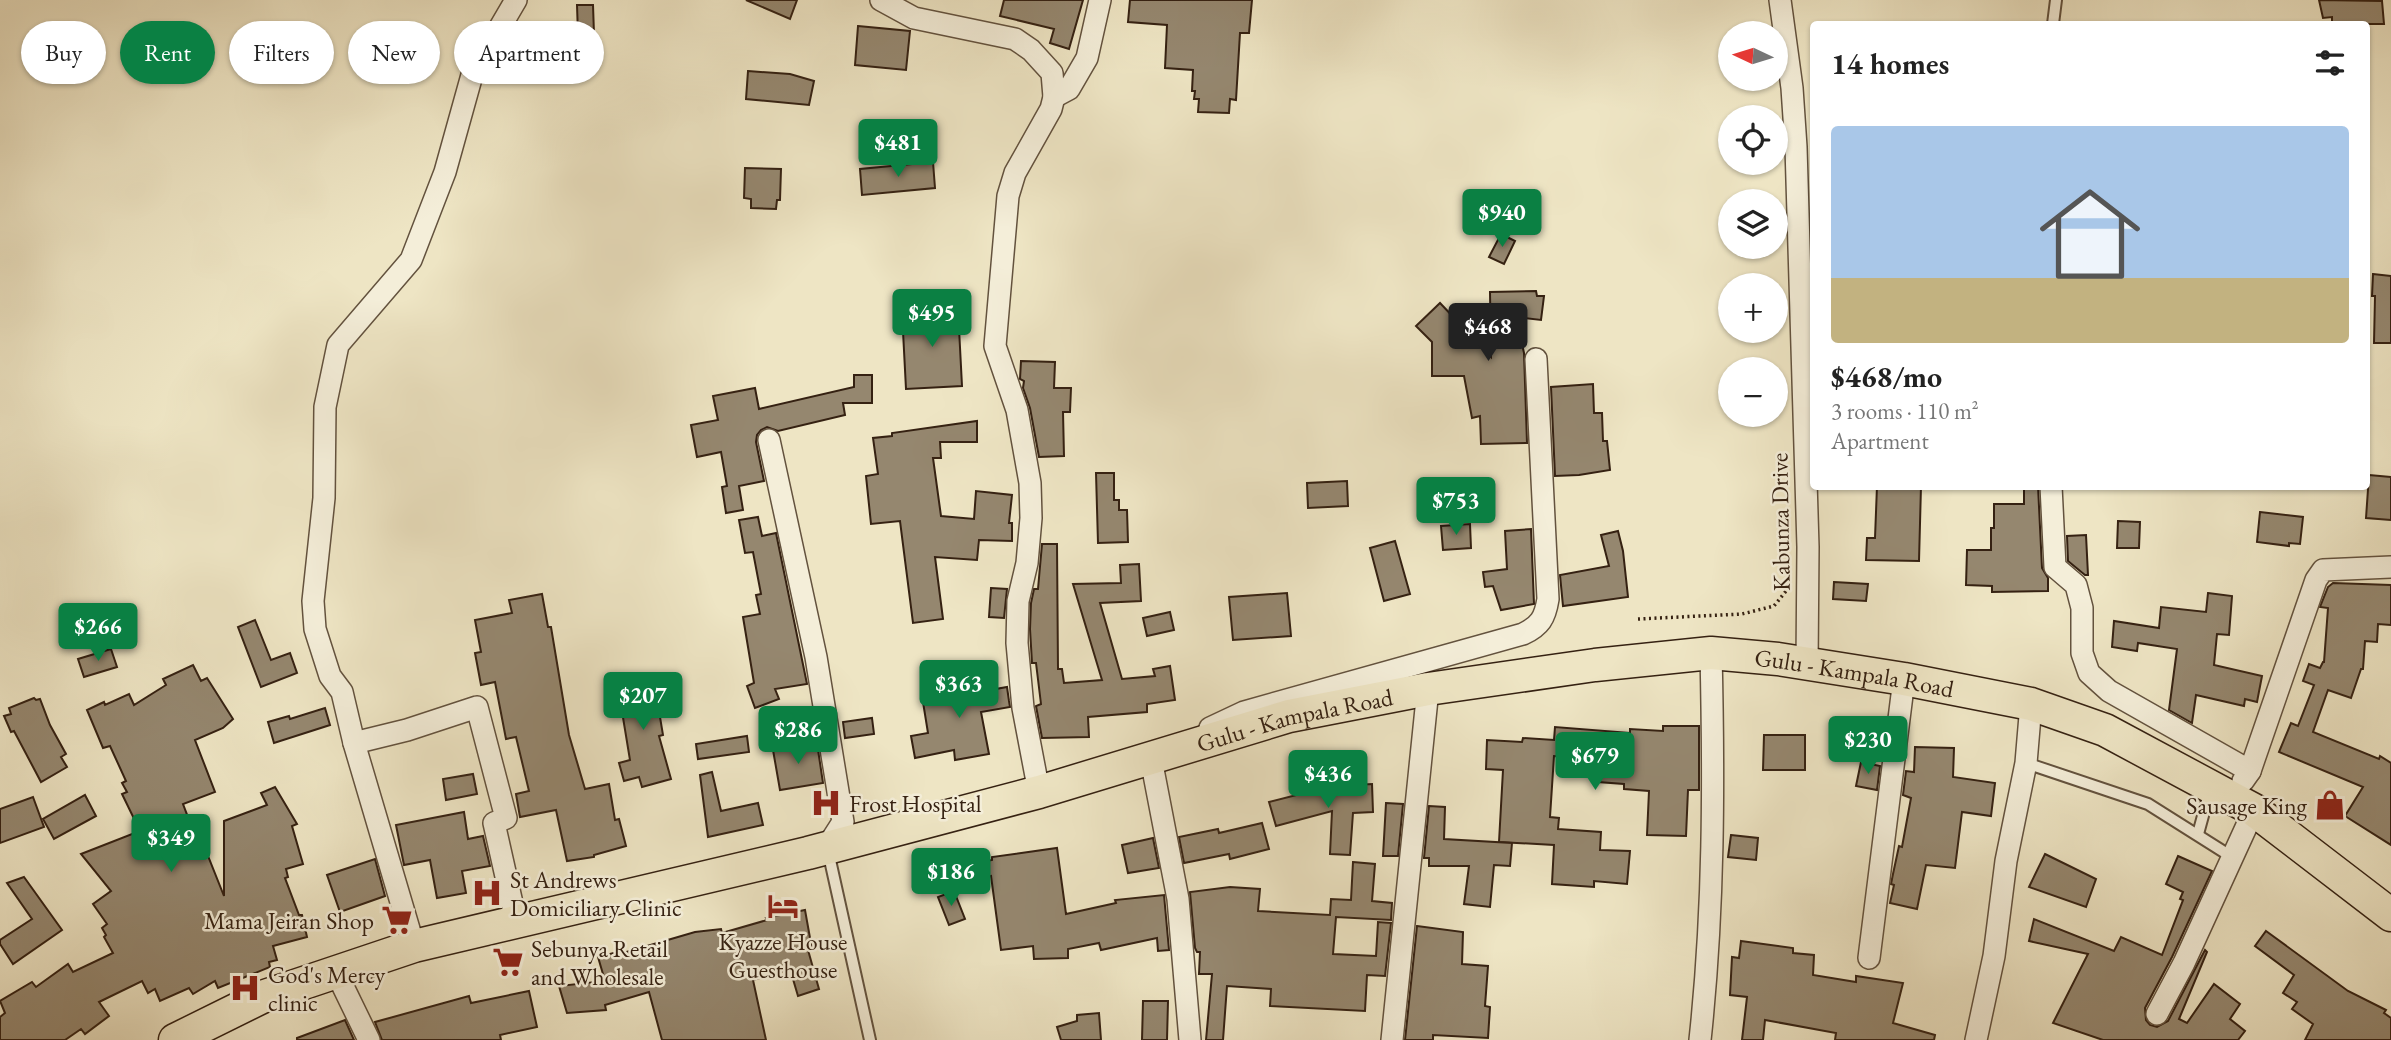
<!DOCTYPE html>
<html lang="en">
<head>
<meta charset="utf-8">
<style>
	:root { --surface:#fff; --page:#f6f6f6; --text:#222; --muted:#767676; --line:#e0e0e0; --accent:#0b8043 }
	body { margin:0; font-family:"EB Garamond",serif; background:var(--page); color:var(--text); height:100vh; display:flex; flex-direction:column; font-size:26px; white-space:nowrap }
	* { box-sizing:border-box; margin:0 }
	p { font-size:23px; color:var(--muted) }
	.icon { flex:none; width:38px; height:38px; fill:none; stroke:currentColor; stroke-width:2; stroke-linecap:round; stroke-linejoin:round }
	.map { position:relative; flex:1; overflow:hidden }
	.sheet { position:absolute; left:1810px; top:21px; width:560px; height:469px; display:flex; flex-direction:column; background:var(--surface); border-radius:7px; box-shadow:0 2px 5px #0004 }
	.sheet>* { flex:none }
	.hud { position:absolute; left:21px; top:21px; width:665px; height:63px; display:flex; gap:14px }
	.needle { width:46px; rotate:274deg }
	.buttons { position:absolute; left:1718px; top:21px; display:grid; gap:14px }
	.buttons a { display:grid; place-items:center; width:70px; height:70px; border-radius:50%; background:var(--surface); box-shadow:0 2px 5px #0004; font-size:35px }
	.price { position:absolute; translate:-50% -60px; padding:0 16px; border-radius:7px; background:var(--accent); color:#fff; font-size:23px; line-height:46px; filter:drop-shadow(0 2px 4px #0008) }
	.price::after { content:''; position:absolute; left:50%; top:42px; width:21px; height:16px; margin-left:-10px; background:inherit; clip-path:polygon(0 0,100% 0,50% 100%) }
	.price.current { background:#222; color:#fff }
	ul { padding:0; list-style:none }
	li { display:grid; align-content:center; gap:14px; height:371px; padding:0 21px }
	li+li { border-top:2px solid var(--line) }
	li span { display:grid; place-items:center; height:217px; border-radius:7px; color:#555 }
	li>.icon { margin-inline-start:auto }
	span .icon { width:126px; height:126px; fill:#fffc; stroke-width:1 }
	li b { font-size:30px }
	h2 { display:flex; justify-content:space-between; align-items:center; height:84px; padding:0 21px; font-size:30px }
	.pill { padding:0 24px; border-radius:32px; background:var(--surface); box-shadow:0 2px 5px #0004; font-size:24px; line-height:63px }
	.pill.current { background:var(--accent); color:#fff }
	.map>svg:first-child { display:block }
	.building { fill:#95876f; stroke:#352112; stroke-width:2 }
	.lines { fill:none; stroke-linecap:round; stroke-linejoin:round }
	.lane-casing { stroke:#63523e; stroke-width:14 }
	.street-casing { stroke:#63523e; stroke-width:24 }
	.primary-casing { stroke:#352112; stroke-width:35 }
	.path { stroke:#352112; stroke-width:3.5; stroke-dasharray:2 3.5; stroke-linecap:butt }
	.lane { stroke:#f4eed9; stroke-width:10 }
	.street { stroke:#f4eed9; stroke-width:21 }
	.primary { stroke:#eee5c4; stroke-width:32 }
	.labels { text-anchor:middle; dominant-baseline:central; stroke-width:5; stroke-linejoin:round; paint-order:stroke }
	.street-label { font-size:24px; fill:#352112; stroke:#f4eed9 }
	.poi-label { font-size:24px; fill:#352112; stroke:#f4eed9; text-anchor:start }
</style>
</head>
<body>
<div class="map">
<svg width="2391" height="1040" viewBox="0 0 2391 1040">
	<rect width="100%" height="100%" fill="#eee5c4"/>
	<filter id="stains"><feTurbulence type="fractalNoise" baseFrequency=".00286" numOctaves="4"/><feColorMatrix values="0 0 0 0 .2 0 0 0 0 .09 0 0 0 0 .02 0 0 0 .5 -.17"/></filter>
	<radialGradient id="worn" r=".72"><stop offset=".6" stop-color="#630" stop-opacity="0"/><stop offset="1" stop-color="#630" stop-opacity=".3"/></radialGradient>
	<g class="building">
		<path d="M746 0H797L790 19Z"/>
		<path d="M1004 0H1083L1069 49 1050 43 1054 29 1000 16Z"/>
		<path d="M1130 0H1252L1249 33H1240L1236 100 1230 99 1229 113 1198 112 1199 99H1194L1195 91H1192L1193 70 1165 68 1167 25 1128 22Z"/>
		<path d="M2319 0 2382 1 2384 24H2332V17L2323 18Z"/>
		<path d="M577 5H593L595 63 579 65Z"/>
		<path d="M858 26 910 31 906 70 855 65Z"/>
		<path d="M748 71 790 74 814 81 809 105 746 99Z"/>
		<path d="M933 162 935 188 862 195 860 169Z"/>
		<path d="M745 168 781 169 780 200H777L776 209 751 208V199L744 198Z"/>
		<path d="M1501 234 1515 241 1504 264 1489 257Z"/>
		<path d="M2373 274 2391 276V343H2374L2375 296H2372Z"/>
		<path d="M1536 291 1537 296H1544L1541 320 1516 317 1524 353 1527 443 1481 444 1480 416 1472 418 1464 376H1432V342L1416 326 1440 303 1491 357 1490 292Z"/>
		<path d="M958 309 962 386 906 389 902 312Z"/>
		<path d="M1021 361 1055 362 1054 388H1071L1070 412H1063L1064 456 1039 457 1030 408 1023 388 1024 381 1020 379Z"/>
		<path d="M854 375H872V403H843L845 415 778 431 767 427 761 430 757 435 756 442 764 481 739 486 743 510 726 513 722 487 727 486 721 452 697 457 691 425 718 420 713 396 755 388 759 409 854 387Z"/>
		<path d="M1593 384 1594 413H1602L1603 441H1607L1610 470 1579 475 1555 476 1551 387Z"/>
		<path d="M977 421V442H940L941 458H933L941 516 974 519 976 491 1012 495 1009 523H1012V541L979 540 977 560 935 557 943 619 913 623 900 521 871 524 866 476 878 474 873 438 892 436V433Z"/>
		<path d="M1096 473H1114V500H1119V510H1127L1128 542 1098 543Z"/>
		<path d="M2369 475 2391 477V520L2366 518Z"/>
		<path d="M1347 481 1348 506 1308 508 1307 483Z"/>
		<path d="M1877 486H1921L1919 561 1866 560 1867 538H1875Z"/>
		<path d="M2024 486H2038L2042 568 2048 578V591L1992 592V586L1966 585 1967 550H1991V528H1994V504H2024Z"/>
		<path d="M2260 512 2303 517 2300 544 2289 543V546L2257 542Z"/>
		<path d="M758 517 762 536 776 533 807 684 775 689 779 699 755 708 747 686 754 683 743 617 760 614 756 595 761 594 753 552 745 553 739 520Z"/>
		<path d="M2118 521 2140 522 2139 548H2117Z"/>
		<path d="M1470 524 1471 548 1443 550 1441 526Z"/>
		<path d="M1531 529 1534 604 1501 610 1493 586 1485 587 1483 572 1507 569 1505 531Z"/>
		<path d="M1618 531 1623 551 1628 597 1563 606 1560 575 1609 566 1601 535Z"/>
		<path d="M2086 535 2088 575H2085L2068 561 2067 536Z"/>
		<path d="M1395 541 1410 594 1384 601 1370 548Z"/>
		<path d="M1042 544H1057L1058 669H1062L1064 683 1102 680 1073 584 1121 583 1120 565 1139 564 1141 601 1100 603 1122 679 1155 676 1153 669 1170 666 1175 700 1147 704V712L1088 717 1089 737 1042 738 1036 706 1041 704 1036 663H1032L1030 629 1031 603 1034 589H1038Z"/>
		<path d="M1834 582 1868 584 1866 601 1833 599Z"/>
		<path d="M2333 583 2391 585V625L2378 624 2377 642 2365 641 2363 669H2361L2351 698 2328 690 2313 732 2379 759 2380 756 2391 763V845L2345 816 2363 787 2279 752 2291 723 2298 726 2314 685 2303 681 2309 664 2320 668 2323 662H2324L2328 608 2320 607 2328 587Z"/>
		<path d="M991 588 1007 589 1004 618 989 617Z"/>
		<path d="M1287 593 1291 636 1233 640 1229 597Z"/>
		<path d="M2208 593 2232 596 2229 635 2217 634 2214 665 2262 676 2257 702 2245 699 2244 706 2196 695 2192 723 2169 710 2177 649 2138 643 2137 651 2112 647 2114 621 2159 628 2161 607 2206 612Z"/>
		<path d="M542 594 548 627H551L569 735 585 789 609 784 615 820 619 819 626 846 594 855V857L567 861 556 810 520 817 516 794 529 791 516 737 506 739 495 682 481 685 475 653 481 652 475 620 512 613 509 600Z"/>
		<path d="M1170 612 1174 630 1147 636 1143 618Z"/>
		<path d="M255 620 271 660 290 653 297 673 261 687 238 627Z"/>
		<path d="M111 649 117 667 84 677 78 659Z"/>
		<path d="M193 665 201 681 207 678 233 719 223 728 195 740 215 792 183 804 196 838 200 836 224 896V821L267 805 261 793 275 787 297 824 292 826 303 864 286 869 288 877 285 878 299 915H302L307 937 273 946 277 960 269 962 270 967 218 988 215 981 193 994 189 988 160 1001 155 989 148 993 142 981 99 1002 109 1016 85 1034 81 1029 65 1040H0V1017L5 1013 0 1001 32 982 36 987 68 964 73 972 113 953 104 937 106 935 102 928 107 924 93 904 111 891 81 854 140 831 122 794 127 792 122 783 126 781 110 746 103 748 87 710 104 702 105 705 129 694 134 705 166 685 163 679Z"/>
		<path d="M653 675 663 735 659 736 671 779 642 787 639 777 624 781 619 763 630 760 617 681Z"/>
		<path d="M977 678 979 692 1007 687 1009 701 1010 707 981 712 989 754 955 760 954 750 915 758 911 736 928 733 923 702 945 697 943 684Z"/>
		<path d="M34 698 36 700 40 699 50 725 66 754 61 757 67 767 41 782 14 731 11 732 4 716 11 714 9 708Z"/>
		<path d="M325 708 330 725 274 743 268 722 289 716 290 719Z"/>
		<path d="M872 718 874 734 845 738 843 722Z"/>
		<path d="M1663 726H1699V790H1688L1686 836 1647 835 1649 791 1624 789V784L1598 782 1599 759 1554 756 1550 817 1559 818 1558 829 1601 832 1600 850 1630 851 1627 884 1594 881V887L1552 884 1554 845 1499 842 1503 770 1486 769 1487 740 1522 742 1523 738 1554 740 1555 727 1630 733V729L1663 731Z"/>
		<path d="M1764 735H1805V770H1763Z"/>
		<path d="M747 736 749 752 698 759 696 744Z"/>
		<path d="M817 743 823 783 780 790 773 750Z"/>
		<path d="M1915 747 1954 748 1953 777 1995 783 1991 816 1962 812 1955 868 1926 865 1917 909 1890 903 1894 885 1891 884 1893 874 1899 846 1902 847 1911 798 1903 795 1906 771 1914 772Z"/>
		<path d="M1861 762 1880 766 1877 790 1856 786Z"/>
		<path d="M712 772 721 811 758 803 763 825 708 837 700 775Z"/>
		<path d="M473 774 477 794 446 800 443 779Z"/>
		<path d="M1372 784 1373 812 1353 813 1350 855 1330 854 1332 811 1276 826 1269 802 1332 786Z"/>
		<path d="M85 795 96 816 54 839 43 819Z"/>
		<path d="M33 797 44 827 0 843V809Z"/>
		<path d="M1386 803 1403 804 1398 856H1383Z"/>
		<path d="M1429 806 1445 807 1444 839 1512 843 1510 866 1494 865 1490 907 1464 904 1469 866H1429V858H1424Z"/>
		<path d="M464 812 468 839 483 836 490 866 462 871 466 893 437 898 430 860 404 865 396 825Z"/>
		<path d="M1262 823 1269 849 1230 859 1229 854 1184 863 1179 837 1218 829 1219 833Z"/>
		<path d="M1731 835 1758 838 1756 860 1728 857Z"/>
		<path d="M1153 838 1159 868 1128 873 1122 845Z"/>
		<path d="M1057 848 1066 914 1116 903 1115 900 1164 895 1169 950 1158 951 1157 938 1101 950 1099 943 1068 949V958L1034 959 1033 946 1001 950 991 876 960 882 957 867 992 860V857Z"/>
		<path d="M2045 854 2096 879 2086 907 2029 887Z"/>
		<path d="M2178 856 2212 871 2172 957 2145 1008 2146 1020 2150 1025 2157 1027 2168 1021 2205 950 2207 952 2179 1019 2187 1023 2214 984 2240 1004 2230 1019 2245 1031 2238 1040H2103L2053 1023 2088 954 2029 941 2034 919 2114 951 2121 937 2162 955 2183 900 2180 899 2183 892 2166 884Z"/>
		<path d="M375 859 385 896 340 912 327 875Z"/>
		<path d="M1353 862 1375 864 1372 901 1392 903 1391 920 1336 917 1333 954 1376 956 1378 922 1391 923 1385 976 1367 975 1365 1011 1270 1006 1271 989 1227 986 1223 1040H1206L1212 974H1199L1200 952H1197L1195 948 1190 892 1230 887 1260 889 1258 911 1330 915 1331 899 1351 900Z"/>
		<path d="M24 877 62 930 13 964 0 944V940L32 919 7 883Z"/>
		<path d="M954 891 965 919 949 925 938 897Z"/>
		<path d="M805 910 812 949 808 950 819 989 798 996 790 969 753 980 766 1040H662L649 992 605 1005 606 1010 567 1013 559 986 605 981 598 957 622 951 623 953 695 932 721 929 722 933 767 920 766 918Z"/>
		<path d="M1417 926 1463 932 1462 964 1488 966 1485 1006 1490 1007 1488 1038 1433 1035V1040H1405Z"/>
		<path d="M2266 931 2348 991 2386 1010 2384 1013 2391 1018V1040H2305L2313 1024 2292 1009 2297 1002 2283 993 2294 975 2255 946Z"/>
		<path d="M1741 941 1793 948V953L1814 955 1813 975 1856 982V976L1903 983 1893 1023 1935 1035 1934 1040H1835L1836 1033 1765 1020 1763 1040H1742L1747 997 1730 995 1732 957 1739 958Z"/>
		<path d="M529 991 537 1027 500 1035 501 1040H382L375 1022 469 996 471 1003Z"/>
		<path d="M1143 1001H1168L1167 1040H1142Z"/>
		<path d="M1099 1013 1101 1040H1061L1057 1027 1077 1021V1015Z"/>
		<path d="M345 1020 354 1040H297V1038Z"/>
	</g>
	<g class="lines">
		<g class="lane-casing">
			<g id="lane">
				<path d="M2053 24 2056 0"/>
				<path d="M2026 763 2148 804 2232 857"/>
				<path d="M2198 834 2210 790"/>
				<path d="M828 851 870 1040"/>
			</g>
		</g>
		<g class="street-casing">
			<g id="street">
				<path d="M881 0 914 18 1015 39 1031 50 1052 73 1054 97 1051 109 1015 173 1008 196 995 346 1017 410 1030 483 1031 518 1027 563 1018 601 1017 643 1023 708 1039 792"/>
				<path d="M1780 0 1792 88 1796 147 1808 547 1807 665"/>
				<path d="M1054 97 1069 89 1087 58 1100 0"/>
				<path d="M769 440 816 657 843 822 827 847"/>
				<path d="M2051 486 2055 567 2076 585 2082 608V653L2089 673 2109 691 2250 771"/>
				<path d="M1210 728 1244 712 1523 634C1540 626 1545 618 1548 599L1536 359"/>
				<path d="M354 743 414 946"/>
				<path d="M1151 759 1178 899 1190 1040"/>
				<path d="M2243 781 2250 771 2316 580 2323 570 2391 567"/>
				<path d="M516 921 494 823 506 818 477 707 407 730 354 743 342 692 330 676 315 629 313 601 324 498 325 407 338 345 411 260 445 172 472 75 516 0"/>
				<path d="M1869 958 1904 679"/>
				<path d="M336 972 369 1040"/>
				<path d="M2157 1014 2184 963 2254 810"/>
				<path d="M1392 1040 1428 689"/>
				<path d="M1700 1040C1714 911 1714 782 1711 653"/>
				<path d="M1976 1040 1994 956 2006 861 2026 763 2031 704"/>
			</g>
		</g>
		<g class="primary-casing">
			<g id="primary">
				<path id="s1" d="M175 1040 262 997 414 946 808 853 1039 792 1289 716 1428 689 1595 665 1711 653 1778 659 1904 679 2031 704 2105 730 2254 810 2391 915"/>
			</g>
		</g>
		<path class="path" d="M1638 619 1742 614 1774 606 1786 591"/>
		<use href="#lane" class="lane"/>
		<use href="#street" class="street"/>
		<use href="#primary" class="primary"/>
	</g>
	<defs>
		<g id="hospital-bare" transform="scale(2.415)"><path d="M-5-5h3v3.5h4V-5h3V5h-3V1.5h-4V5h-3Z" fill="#8f2418" stroke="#f4eed9" stroke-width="2.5" paint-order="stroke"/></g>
		<g id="shop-bare" transform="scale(2.415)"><path d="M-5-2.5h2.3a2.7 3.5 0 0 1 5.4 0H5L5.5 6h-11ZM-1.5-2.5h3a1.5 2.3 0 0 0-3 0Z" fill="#8f2418" stroke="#f4eed9" stroke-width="2.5" paint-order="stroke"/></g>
		<g id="hotel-bare" transform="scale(2.415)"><path d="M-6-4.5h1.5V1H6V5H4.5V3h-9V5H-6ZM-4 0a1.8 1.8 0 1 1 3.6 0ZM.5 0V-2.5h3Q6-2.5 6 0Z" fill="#8f2418" stroke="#f4eed9" stroke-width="2.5" paint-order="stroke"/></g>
		<g id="supermarket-bare" transform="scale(2.415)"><path d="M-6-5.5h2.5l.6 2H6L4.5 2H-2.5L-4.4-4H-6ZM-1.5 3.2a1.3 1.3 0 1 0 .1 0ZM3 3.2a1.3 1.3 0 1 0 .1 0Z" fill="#8f2418" stroke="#f4eed9" stroke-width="2.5" paint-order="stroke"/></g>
	</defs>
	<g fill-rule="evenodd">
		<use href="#hospital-bare" x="826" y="803"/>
		<use href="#shop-bare" x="2330" y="805"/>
		<use href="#hospital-bare" x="487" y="893"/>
		<use href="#hotel-bare" x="783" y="906"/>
		<use href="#supermarket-bare" x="397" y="920"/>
		<use href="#supermarket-bare" x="508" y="962"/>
		<use href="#hospital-bare" x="245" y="988"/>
	</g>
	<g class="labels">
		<g class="street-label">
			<text transform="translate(1780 522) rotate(-91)">Kabunza Drive</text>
			<text stroke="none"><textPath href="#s1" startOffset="1734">Gulu - Kampala Road</textPath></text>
			<text stroke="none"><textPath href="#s1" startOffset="1167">Gulu - Kampala Road</textPath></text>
		</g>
		<g class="poi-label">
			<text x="849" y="803">Frost Hospital</text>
			<text x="2307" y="805" text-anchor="end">Sausage King</text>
			<text x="510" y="879">St Andrews<tspan x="510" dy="28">Domiciliary Clinic</tspan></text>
			<text x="374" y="920" text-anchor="end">Mama Jeiran Shop</text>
			<text x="783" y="941" text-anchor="middle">Kyazze House<tspan x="783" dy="28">Guesthouse</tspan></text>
			<text x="531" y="948">Sebunya Retail<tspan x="531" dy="28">and Wholesale</tspan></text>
			<text x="268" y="974">God's Mercy<tspan x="268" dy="28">clinic</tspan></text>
		</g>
	</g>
	<rect width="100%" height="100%" filter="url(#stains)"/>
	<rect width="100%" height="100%" fill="url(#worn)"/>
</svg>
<div class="buttons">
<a><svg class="needle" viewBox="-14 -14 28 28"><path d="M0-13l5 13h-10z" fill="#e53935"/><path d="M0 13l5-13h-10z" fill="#767676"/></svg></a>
<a><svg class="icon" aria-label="locate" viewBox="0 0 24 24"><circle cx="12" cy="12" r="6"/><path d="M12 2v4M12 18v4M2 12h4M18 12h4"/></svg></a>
<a><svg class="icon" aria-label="layers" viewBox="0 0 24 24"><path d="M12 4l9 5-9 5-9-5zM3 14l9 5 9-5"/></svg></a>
<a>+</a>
<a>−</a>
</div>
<b class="price" style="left:898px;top:179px">$481</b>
<b class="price" style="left:1502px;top:249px">$940</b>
<b class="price" style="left:932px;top:349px">$495</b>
<b class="price current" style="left:1488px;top:363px">$468</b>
<b class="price" style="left:1456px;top:537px">$753</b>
<b class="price" style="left:98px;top:663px">$266</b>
<b class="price" style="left:959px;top:720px">$363</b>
<b class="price" style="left:643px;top:732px">$207</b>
<b class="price" style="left:798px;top:766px">$286</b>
<b class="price" style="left:1868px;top:776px">$230</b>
<b class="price" style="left:1595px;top:792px">$679</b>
<b class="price" style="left:1328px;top:810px">$436</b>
<b class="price" style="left:171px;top:874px">$349</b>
<b class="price" style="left:951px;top:908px">$186</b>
<div class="hud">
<a class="pill">Buy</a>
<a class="pill current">Rent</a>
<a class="pill">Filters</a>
<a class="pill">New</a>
<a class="pill">Apartment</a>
</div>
<section class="sheet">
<h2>14 homes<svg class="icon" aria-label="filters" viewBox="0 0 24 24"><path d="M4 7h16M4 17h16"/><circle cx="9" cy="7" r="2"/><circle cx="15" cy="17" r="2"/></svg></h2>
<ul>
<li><span style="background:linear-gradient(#a9c7e8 70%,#c2b280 0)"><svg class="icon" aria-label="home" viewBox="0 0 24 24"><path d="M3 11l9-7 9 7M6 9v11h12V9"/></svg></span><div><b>$468/mo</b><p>3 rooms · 110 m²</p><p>Apartment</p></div></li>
</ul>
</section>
</div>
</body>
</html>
